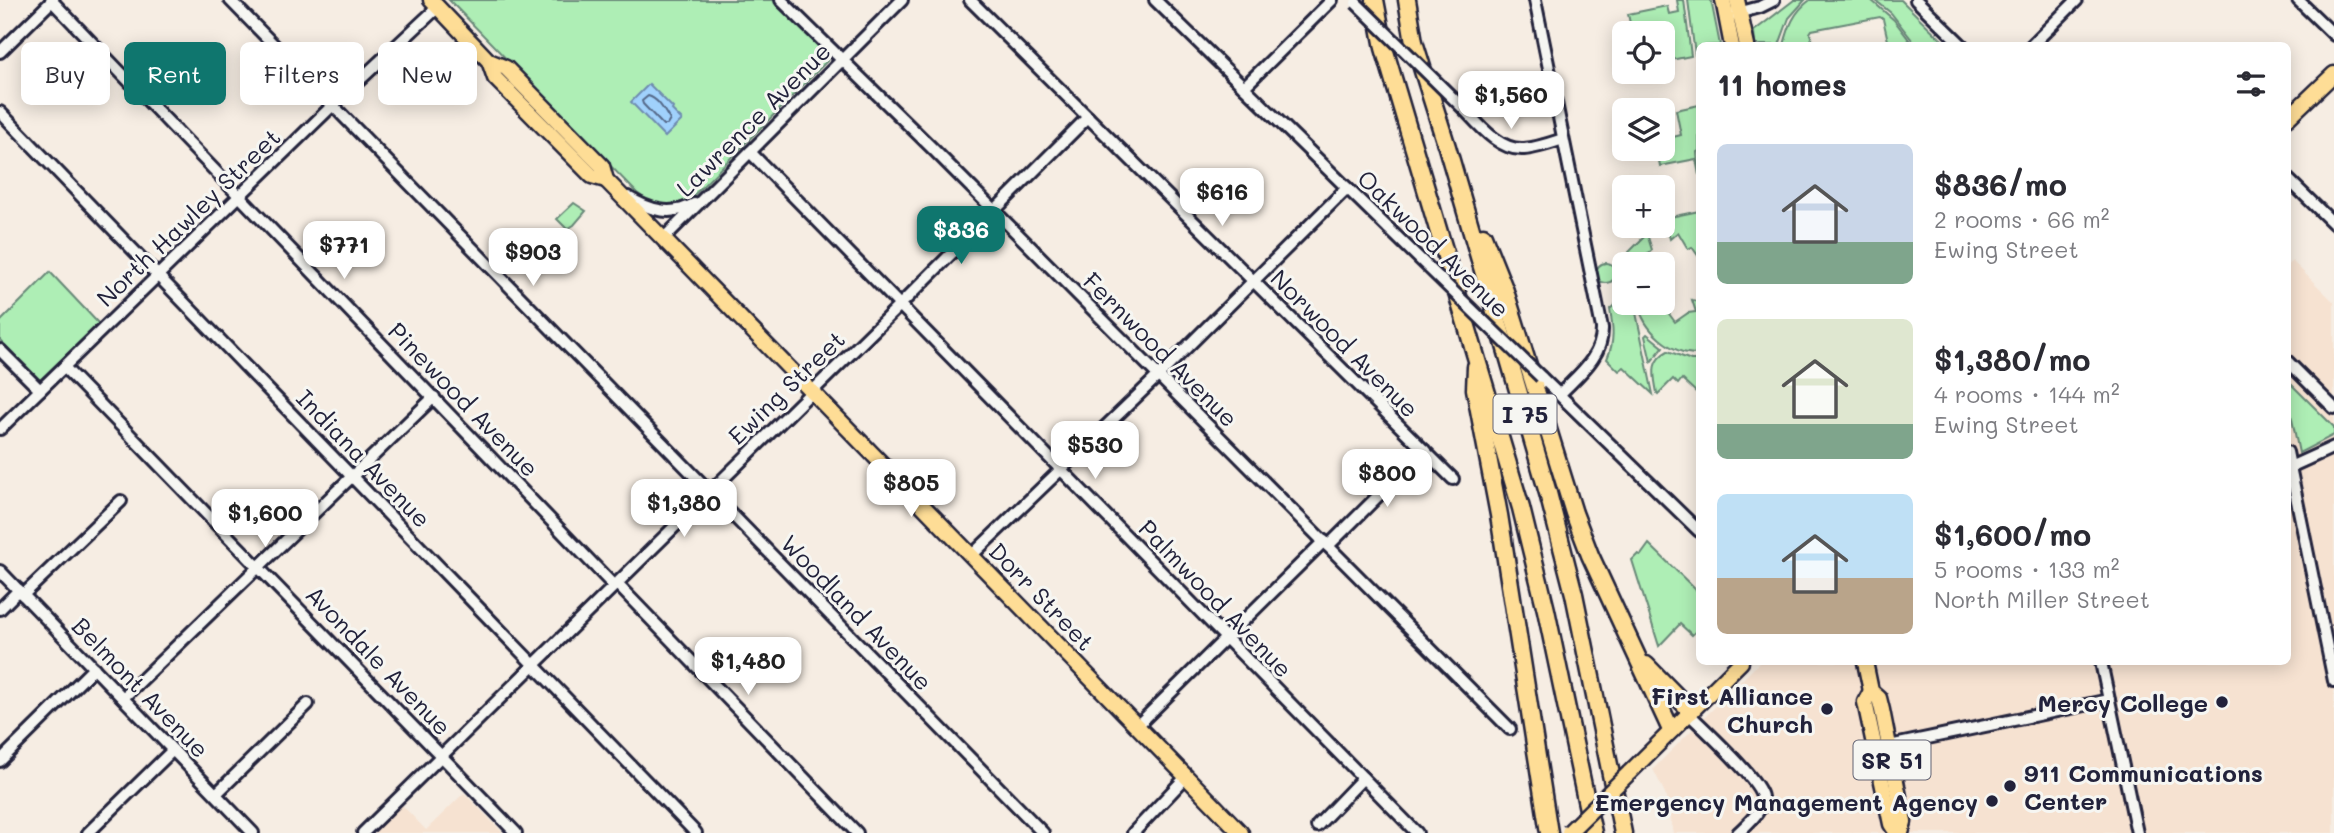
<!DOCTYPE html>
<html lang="en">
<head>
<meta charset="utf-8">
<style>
	:root { --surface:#fff; --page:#f7f7f7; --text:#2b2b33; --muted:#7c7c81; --accent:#0f766e }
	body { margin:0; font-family:Mali,sans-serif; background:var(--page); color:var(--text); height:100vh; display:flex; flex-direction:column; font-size:26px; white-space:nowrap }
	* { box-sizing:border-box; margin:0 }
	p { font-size:23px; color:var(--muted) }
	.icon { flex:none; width:38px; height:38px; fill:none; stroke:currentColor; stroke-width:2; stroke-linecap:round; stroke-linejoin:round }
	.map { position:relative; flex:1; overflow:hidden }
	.side { position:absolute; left:1696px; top:42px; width:595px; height:623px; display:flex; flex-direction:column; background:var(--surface); border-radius:10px; box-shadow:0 4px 18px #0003 }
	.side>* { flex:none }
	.banner { position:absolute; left:21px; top:42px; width:665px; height:63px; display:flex; gap:14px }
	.fabs { position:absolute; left:1612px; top:21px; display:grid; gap:14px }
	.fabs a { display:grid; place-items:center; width:63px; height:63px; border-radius:10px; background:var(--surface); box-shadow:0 4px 18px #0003; font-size:35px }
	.price { position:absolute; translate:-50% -60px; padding:0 16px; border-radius:14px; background:#fff; color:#222; font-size:23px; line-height:46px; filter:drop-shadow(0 2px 4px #0008) }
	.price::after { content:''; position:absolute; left:50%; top:42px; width:21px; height:16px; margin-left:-10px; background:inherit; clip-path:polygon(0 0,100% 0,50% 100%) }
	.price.active { background:var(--accent); color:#fff }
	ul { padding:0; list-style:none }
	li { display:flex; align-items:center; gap:21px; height:175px; padding:0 21px }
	li span { display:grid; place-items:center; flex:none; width:196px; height:140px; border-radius:10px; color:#555 }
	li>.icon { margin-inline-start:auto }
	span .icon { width:84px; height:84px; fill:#fffc; stroke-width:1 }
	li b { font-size:30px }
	h2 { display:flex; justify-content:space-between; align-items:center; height:84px; padding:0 21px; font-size:30px }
	.pill { padding:0 24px; border-radius:10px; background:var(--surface); box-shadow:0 4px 18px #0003; font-size:24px; line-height:63px }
	.pill.active { background:var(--accent); color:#fff }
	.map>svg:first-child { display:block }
	.built { fill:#f6e2d1 }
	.green { fill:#aeeeb5; stroke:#688878; stroke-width:2 }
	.water { fill:#a0d1fc; stroke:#6e8baf; stroke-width:2 }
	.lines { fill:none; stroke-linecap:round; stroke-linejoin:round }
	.shore { stroke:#546888; stroke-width:2 }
	.minor-casing { stroke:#22223b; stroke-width:16 }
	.major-casing { stroke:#22223b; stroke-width:19 }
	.highway-casing { stroke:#22223b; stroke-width:21 }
	.minor { stroke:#f6f6f2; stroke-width:10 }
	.major { stroke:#fedd96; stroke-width:14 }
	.highway { stroke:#fedd96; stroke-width:16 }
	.minor-bridge-casing { stroke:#22223b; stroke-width:16; stroke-linecap:butt }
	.major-bridge-casing { stroke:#22223b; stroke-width:19; stroke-linecap:butt }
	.minor-bridge { stroke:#f6f6f2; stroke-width:10 }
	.major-bridge { stroke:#fedd96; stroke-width:14 }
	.poi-dot { fill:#22223b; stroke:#f6f6f2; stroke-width:2.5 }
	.labels { text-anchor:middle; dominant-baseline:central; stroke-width:6; stroke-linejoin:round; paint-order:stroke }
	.shield { fill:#f6f6f2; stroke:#626272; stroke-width:2 }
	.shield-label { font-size:23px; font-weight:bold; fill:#22223b }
	.street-label { font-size:24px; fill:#22223b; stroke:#f6f6f2 }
	.poi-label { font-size:24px; font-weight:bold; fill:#22223b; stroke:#f6f6f2; text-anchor:end }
</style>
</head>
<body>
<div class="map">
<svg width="2334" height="833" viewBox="0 0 2334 833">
	<rect width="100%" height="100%" fill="#f6ede3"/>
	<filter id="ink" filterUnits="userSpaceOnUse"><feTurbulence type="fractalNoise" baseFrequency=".0143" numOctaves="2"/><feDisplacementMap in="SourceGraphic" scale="14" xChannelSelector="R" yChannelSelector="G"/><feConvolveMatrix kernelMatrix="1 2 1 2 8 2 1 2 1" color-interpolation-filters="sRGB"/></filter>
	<g filter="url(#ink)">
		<g class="built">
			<path d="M2292 261 2334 302V833H1673L1665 793 1653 769 1760 662H2287V266Z"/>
			<path d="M464 793 503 833H371L401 804 426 830Z"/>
		</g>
		<g class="green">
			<path d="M449 0H774L825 50 828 60 693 196C675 210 655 208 637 193Z"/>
			<path d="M1677 0H1684L1691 56 1666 61 1662 33H1632L1628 14 1667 6 1669 14 1679 12Z"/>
			<path d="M1688 0H1711L1720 45 1699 46V54L1695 55Z"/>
			<path d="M1794 0H1805L1789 18 1779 45H1755L1754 31Z"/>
			<path d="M1810 0H1871L1894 20 1913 45H1889L1883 19 1880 17 1812 30 1810 33 1813 45H1784C1789 26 1793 13 1810 0Z"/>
			<path d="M1875 0H1901L1947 45H1916L1891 13Z"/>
			<path d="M1699 105V151L1697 152 1699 175 1696 159 1660 166 1657 149H1662L1663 127H1666L1669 138 1681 135 1676 110Z"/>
			<path d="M574 203 586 211 574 225 567 229 557 219Z"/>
			<path d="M1699 211V257L1692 247 1688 249 1678 232 1670 239 1666 224 1671 223 1670 217Z"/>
			<path d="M1647 234 1652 250 1637 264H1630L1628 253Z"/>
			<circle cx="1606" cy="273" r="10"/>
			<path d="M50 272 99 324 39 381 0 340V322Z"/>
			<path d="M1624 297V303H1634L1653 394 1624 367 1619 371 1607 359C1615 341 1613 328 1610 309Z"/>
			<path d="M1692 300 1699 302V354C1671 355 1643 330 1638 303H1649L1652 307 1656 303 1658 305 1661 303 1675 322 1688 313 1696 312Z"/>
			<path d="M1647 334 1663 347 1651 362 1645 336Z"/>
			<path d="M1668 351 1691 360H1699V395L1682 379 1678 384 1673 379 1658 394 1657 393C1654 375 1649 361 1668 351Z"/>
			<path d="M2287 380 2334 427V435L2299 453 2287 395Z"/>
			<path d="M1649 544 1699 593V628L1692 635 1680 624 1659 646 1632 560 1638 554 1641 555Z"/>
		</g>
		<path class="water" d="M649 84 673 108 672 110 682 120 665 137 631 102Z"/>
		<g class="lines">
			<path class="shore" d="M648 96C659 99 664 111 670 120L667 125H663L643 104 642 101Z"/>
			<g class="minor-casing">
				<g id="minor">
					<path d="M51 0 614 586"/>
					<path d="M230 0 1043 833"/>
					<path d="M781 0 931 147 1510 729"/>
					<path d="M970 0 1453 479"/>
					<path d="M1155 0 1389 229"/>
					<path d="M1535 0 1602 328C1603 357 1578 375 1560 394"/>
					<path d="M1916 0 1963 46"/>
					<path d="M2298 0 2334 35"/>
					<path d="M1734 14 1760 7 1774 0"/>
					<path d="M2031 46 2077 0"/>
					<path d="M0 52 53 0"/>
					<path d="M1244 87 1332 0"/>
					<path d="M1464 109C1479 125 1500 151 1524 149 1537 148 1551 143 1563 139"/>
					<path d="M0 112 696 833"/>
					<path d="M750 152 1417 833"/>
					<path d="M2287 178 2334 224"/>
					<path d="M628 197C649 210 671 217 694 204"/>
					<path d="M664 238 902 0"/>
					<path d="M0 350 40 390"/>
					<path d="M2287 361 2334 408"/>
					<path d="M64 367 516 833"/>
					<path d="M1541 377 1699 531"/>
					<path d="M0 429 333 105 438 7"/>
					<path d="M2287 452 2334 681"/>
					<path d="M2290 467 2334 447"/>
					<path d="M1328 546 1424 450"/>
					<path d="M971 556 1158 376 1347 188"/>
					<path d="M0 571 253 833"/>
					<path d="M616 583 857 833"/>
					<path d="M23 595 121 501"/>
					<path d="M0 609 19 590"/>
					<path d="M2101 662 2137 833"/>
					<path d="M123 698 434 397"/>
					<path d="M1688 713C1702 727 1761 781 1762 797 1763 812 1748 823 1738 833"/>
					<path d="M1137 726 1324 541"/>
					<path d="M1875 749 2109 700"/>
					<path d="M0 761 94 668"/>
					<path d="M216 794 308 704"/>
					<path d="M1317 826 1363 778"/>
					<path d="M88 833 173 750"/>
					<path d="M363 833 900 305 1088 117"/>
					<path d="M1133 833 1186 777"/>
				</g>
			</g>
			<g class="major-casing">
				<g id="major">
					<path d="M431 0 489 61 506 68 602 166 606 180 1241 833"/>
					<path d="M1723 0 1732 46"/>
					<path d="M1737 0 1747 46"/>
					<path d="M489 61 495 78 592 176 606 180"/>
					<path d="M2287 119 2334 74"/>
					<path d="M1865 662 1871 691 1879 698 1882 710 1904 822 1901 833"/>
					<path d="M1871 691 1865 702 1891 824 1897 833"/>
					<path d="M1629 773 1741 662"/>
				</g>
			</g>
			<g class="highway-casing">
				<g id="highway">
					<path d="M1375 0 1384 48 1521 508 1546 610 1593 833"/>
					<path d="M1407 0 1414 42 1447 147 1548 493 1574 594 1623 833"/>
					<path d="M1483 236 1505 291 1574 513 1590 555 1671 730"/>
					<path d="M1476 367 1475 389 1499 515 1549 833"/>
					<path d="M1646 665 1691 711"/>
				</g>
			</g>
			<use href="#minor" class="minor"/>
			<use href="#major" class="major"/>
			<use href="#highway" class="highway"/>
			<g class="minor-bridge-casing">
				<g id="minor-bridge">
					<path d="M1356 3 1464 109"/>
					<path d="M1389 229 1541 377"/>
				</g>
			</g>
			<g class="major-bridge-casing">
				<path id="major-bridge" d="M1569 832 1629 773"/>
			</g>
			<use href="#minor-bridge" class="minor-bridge"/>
			<use href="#major-bridge" class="major-bridge"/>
		</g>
	</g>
	<g class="poi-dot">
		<circle cx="2222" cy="702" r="7"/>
		<circle cx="1827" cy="709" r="7"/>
		<circle cx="2010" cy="786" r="7"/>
		<circle cx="1992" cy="801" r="7"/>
	</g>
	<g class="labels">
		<g class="shield">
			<rect x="1493.5" y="394.5" width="63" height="39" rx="5"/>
			<rect x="1853.5" y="740.5" width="77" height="39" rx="5"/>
		</g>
		<g class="shield-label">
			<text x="1525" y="414">I 75</text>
			<text x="1892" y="760">SR 51</text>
		</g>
		<g class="street-label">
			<text transform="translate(753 119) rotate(-45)">Lawrence Avenue</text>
			<text transform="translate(188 217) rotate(-44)">North Hawley Street</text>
			<text transform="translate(1434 243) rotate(44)">Oakwood Avenue</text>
			<text transform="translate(1345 343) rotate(45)">Norwood Avenue</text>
			<text transform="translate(1161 349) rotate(45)">Fernwood Avenue</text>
			<text transform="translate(786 387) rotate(-44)">Ewing Street</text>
			<text transform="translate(464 399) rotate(46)">Pinewood Avenue</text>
			<text transform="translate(364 458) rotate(46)">Indiana Avenue</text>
			<text transform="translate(1042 596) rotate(46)">Dorr Street</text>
			<text transform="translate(1216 598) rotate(46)">Palmwood Avenue</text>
			<text transform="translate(857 612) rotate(46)">Woodland Avenue</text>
			<text transform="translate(379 660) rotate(46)">Avondale Avenue</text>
			<text transform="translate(141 687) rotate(46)">Belmont Avenue</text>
		</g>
		<g class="poi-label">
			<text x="1813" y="695">First Alliance<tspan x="1813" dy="28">Church</tspan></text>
			<text x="2208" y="702">Mercy College</text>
			<text x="2024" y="772" text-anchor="start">911 Communications<tspan x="2024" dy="28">Center</tspan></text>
			<text x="1978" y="801">Emergency Management Agency</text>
		</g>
	</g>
</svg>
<div class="fabs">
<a><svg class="icon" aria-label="locate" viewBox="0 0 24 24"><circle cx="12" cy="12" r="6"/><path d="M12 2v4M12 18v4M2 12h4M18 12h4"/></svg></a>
<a><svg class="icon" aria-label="layers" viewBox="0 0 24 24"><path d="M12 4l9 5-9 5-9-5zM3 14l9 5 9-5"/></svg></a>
<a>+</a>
<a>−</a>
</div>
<b class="price" style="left:1511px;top:131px">$1,560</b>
<b class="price" style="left:1222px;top:228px">$616</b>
<b class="price active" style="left:961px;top:266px">$836</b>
<b class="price" style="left:344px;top:281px">$771</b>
<b class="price" style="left:533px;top:288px">$903</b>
<b class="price" style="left:1095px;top:481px">$530</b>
<b class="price" style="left:1387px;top:509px">$800</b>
<b class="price" style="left:911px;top:519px">$805</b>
<b class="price" style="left:684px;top:539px">$1,380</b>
<b class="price" style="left:265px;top:549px">$1,600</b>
<b class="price" style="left:748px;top:697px">$1,480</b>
<div class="banner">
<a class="pill">Buy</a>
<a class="pill active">Rent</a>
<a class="pill">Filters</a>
<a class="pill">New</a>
</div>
<section class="side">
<h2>11 homes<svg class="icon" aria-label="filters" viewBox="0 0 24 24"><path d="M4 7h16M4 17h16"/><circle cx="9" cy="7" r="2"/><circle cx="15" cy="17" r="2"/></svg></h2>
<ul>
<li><span style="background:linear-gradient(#c9d6e8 70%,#7fa58c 0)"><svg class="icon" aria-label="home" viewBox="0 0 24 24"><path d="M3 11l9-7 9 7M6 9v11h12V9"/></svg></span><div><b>$836/mo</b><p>2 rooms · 66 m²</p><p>Ewing Street</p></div></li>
<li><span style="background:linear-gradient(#dfe7d0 75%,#7fa58c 0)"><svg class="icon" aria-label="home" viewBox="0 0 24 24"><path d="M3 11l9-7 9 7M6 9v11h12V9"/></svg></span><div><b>$1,380/mo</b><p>4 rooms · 144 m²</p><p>Ewing Street</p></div></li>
<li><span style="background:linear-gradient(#bfe0f5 60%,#b9a48a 0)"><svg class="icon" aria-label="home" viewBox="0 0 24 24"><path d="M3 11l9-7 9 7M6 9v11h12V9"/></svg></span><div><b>$1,600/mo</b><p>5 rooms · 133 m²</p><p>North Miller Street</p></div></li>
</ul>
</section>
</div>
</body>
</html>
